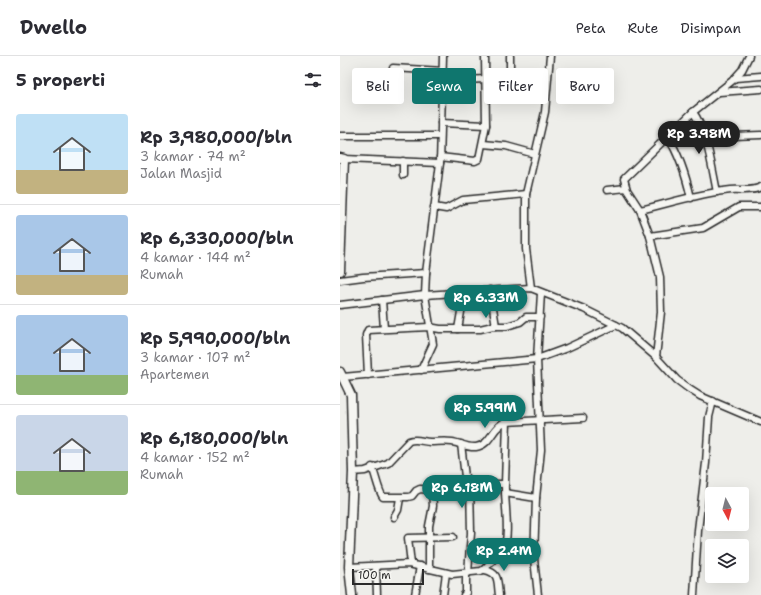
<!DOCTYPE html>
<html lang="id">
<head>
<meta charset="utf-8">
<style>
	:root { --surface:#fff; --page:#f2f2f3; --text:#2b2b33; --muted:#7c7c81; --line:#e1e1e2; --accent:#0f766e }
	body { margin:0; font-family:"Shantell Sans",sans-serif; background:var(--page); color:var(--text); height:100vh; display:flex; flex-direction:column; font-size:15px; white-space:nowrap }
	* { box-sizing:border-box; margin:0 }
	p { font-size:13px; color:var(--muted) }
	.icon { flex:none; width:22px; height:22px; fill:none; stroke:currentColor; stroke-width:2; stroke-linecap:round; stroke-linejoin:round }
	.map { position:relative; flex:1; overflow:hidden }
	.drawer { display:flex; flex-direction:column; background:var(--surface); width:340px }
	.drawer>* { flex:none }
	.banner { position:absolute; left:12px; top:12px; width:349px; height:36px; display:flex; gap:8px }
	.needle { width:26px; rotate:173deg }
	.tools { position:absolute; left:365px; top:431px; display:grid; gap:8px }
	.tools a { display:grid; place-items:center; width:44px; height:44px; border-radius:4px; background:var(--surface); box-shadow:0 4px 16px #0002; font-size:20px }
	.scale { position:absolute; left:12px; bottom:10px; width:72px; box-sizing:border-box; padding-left:4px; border:2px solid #2b2b2b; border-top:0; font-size:11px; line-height:14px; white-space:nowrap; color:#2b2b2b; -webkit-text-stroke:3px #f6f6f2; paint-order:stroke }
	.price { position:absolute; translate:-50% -34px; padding:0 9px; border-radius:14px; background:var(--accent); color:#fff; font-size:13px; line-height:26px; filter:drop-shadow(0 1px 2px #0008) }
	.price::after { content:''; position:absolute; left:50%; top:24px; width:12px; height:9px; margin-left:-6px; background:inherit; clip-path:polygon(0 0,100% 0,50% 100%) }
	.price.active { background:#222; color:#fff }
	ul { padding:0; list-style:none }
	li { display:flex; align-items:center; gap:12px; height:100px; padding:0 16px }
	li+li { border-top:1px solid var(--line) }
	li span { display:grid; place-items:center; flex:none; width:112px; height:80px; border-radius:4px; color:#555 }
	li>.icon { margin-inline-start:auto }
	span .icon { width:48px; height:48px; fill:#fffc; stroke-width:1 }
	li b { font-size:17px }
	h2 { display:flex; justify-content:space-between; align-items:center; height:48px; padding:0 16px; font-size:17px }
	.chip { padding:0 14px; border-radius:4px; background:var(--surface); box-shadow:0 4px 16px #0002; font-size:14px; line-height:36px }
	.chip.active { background:var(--accent); color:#fff }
	header { display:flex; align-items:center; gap:24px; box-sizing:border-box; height:56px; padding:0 20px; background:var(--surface); border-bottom:1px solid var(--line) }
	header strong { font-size:19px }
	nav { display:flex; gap:22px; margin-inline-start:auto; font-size:14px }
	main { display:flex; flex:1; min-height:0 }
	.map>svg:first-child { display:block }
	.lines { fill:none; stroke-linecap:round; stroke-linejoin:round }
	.minor-casing { stroke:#2b2b2b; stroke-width:9 }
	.major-casing { stroke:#2b2b2b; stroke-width:11 }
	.minor { stroke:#f6f6f2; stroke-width:6 }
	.major { stroke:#f6f6f2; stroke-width:8 }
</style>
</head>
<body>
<header>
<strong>Dwello</strong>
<nav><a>Peta</a><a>Rute</a><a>Disimpan</a></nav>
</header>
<main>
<section class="drawer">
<h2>5 properti<svg class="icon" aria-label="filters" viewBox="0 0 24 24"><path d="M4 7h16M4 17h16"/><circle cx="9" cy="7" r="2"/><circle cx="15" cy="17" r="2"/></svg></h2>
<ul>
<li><span style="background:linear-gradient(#bfe0f5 70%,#c2b280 0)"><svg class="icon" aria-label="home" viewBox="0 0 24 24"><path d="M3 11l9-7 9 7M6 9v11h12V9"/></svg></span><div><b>Rp 3,980,000/bln</b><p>3 kamar · 74 m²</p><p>Jalan Masjid</p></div></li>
<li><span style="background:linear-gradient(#a9c7e8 75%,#c2b280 0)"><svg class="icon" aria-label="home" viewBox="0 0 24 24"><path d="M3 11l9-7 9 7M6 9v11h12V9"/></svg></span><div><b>Rp 6,330,000/bln</b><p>4 kamar · 144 m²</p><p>Rumah</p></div></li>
<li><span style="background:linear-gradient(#a9c7e8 75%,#8fb573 0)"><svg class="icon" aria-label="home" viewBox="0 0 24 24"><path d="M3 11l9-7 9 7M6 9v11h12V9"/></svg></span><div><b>Rp 5,990,000/bln</b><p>3 kamar · 107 m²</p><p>Apartemen</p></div></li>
<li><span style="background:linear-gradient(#c9d6e8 70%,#8fb573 0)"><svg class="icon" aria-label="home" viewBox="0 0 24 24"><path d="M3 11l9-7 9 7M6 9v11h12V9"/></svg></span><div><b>Rp 6,180,000/bln</b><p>4 kamar · 152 m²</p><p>Rumah</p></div></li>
</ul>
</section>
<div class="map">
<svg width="421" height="539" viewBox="0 0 421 539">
	<rect width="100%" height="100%" fill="#eeeeea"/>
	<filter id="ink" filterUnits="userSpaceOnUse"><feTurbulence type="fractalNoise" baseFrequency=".025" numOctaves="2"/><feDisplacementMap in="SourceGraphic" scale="8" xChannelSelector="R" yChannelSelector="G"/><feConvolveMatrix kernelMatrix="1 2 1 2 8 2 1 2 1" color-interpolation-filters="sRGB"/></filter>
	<g filter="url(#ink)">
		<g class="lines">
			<g class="minor-casing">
				<g id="minor">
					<path d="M53 12 103 15"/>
					<path d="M170 20V0"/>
					<path d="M395 22 421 20"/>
					<path d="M102 25 146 23"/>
					<path d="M379 36 421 33"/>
					<path d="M353 56C367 75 372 112 377 136"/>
					<path d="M101 67 146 69"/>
					<path d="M0 80H100"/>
					<path d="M328 81C340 100 346 120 351 142"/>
					<path d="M365 84 393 80 421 79"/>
					<path d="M143 88 166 90 195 98"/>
					<path d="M100 101 135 105 139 103 146 69 145 0"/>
					<path d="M4 103 100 107"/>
					<path d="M63 119V105"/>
					<path d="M267 134 286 132"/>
					<path d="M186 138 205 56 210 0"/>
					<path d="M94 151 106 153 123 144 186 138V193L191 232"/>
					<path d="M300 154C330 147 360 137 391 134 400 133 412 136 421 131"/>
					<path d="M310 180 363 172 399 151H421"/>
					<path d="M0 224 23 221 86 217"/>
					<path d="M150 234 156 270"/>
					<path d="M42 244 44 273"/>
					<path d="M0 249 85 239 191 232 244 253 282 272 316 301 337 324 349 333 360 340 421 366"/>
					<path d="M118 273 121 256 122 237"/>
					<path d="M316 301 321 256 320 221 310 180 300 154 287 134 284 123 353 56 392 25 402 14 409 0"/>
					<path d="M81 314 93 288 85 239 86 217 100 107 103 0"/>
					<path d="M28 319 26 279 28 274 89 271 100 273H140L153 270H167L180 266 186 261H200"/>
					<path d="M3 321 197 303 201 237"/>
					<path d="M121 388 126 429"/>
					<path d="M13 416 25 415 48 407 69 385C77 382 83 386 90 386 97 386 105 385 112 386 120 387 127 392 136 391 151 389 152 371 165 366L243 362"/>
					<path d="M165 428 167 365"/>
					<path d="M165 437 196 442"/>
					<path d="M54 461 58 454 60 442"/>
					<path d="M71 508 68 482 113 481"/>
					<path d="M36 510 37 539"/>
					<path d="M9 511 69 508 112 518 141 515C146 513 147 509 152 505 155 501 160 499 163 494 171 481 164 444 165 428H130L92 434 80 433 76 435 72 440 68 441H43C38 434 36 420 32 411"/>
					<path d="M89 513V470L93 450 92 434"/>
					<path d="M145 514C160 517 157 526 159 539"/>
					<path d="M128 517 131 477 130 428"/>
					<path d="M75 539 80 510"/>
					<path d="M103 539 106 517"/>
					<path d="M124 539 126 537V517"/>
					<path d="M198 539 194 503 196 442 201 394 197 303 227 292 276 269"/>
					<path d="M354 539 358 474 366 407 369 361 373 345"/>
				</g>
			</g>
			<g class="major-casing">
				<g id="major">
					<path d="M0 102 4 103 0 215"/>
					<path d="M0 316 11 339 13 416 9 511 12 539"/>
				</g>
			</g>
			<use href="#minor" class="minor"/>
			<use href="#major" class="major"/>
		</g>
	</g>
</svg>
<div class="tools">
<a><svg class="needle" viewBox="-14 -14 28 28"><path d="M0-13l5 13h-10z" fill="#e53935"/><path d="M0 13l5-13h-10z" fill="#7c7c81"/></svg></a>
<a><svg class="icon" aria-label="layers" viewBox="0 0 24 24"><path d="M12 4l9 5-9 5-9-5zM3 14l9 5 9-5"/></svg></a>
</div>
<div class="scale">100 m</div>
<b class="price active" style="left:359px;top:99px">Rp 3.98M</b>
<b class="price" style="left:146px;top:263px">Rp 6.33M</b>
<b class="price" style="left:145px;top:373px">Rp 5.99M</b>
<b class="price" style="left:122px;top:453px">Rp 6.18M</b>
<b class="price" style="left:164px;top:516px">Rp 2.4M</b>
<div class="banner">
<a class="chip">Beli</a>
<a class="chip active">Sewa</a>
<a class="chip">Filter</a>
<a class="chip">Baru</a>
</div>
</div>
</main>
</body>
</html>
